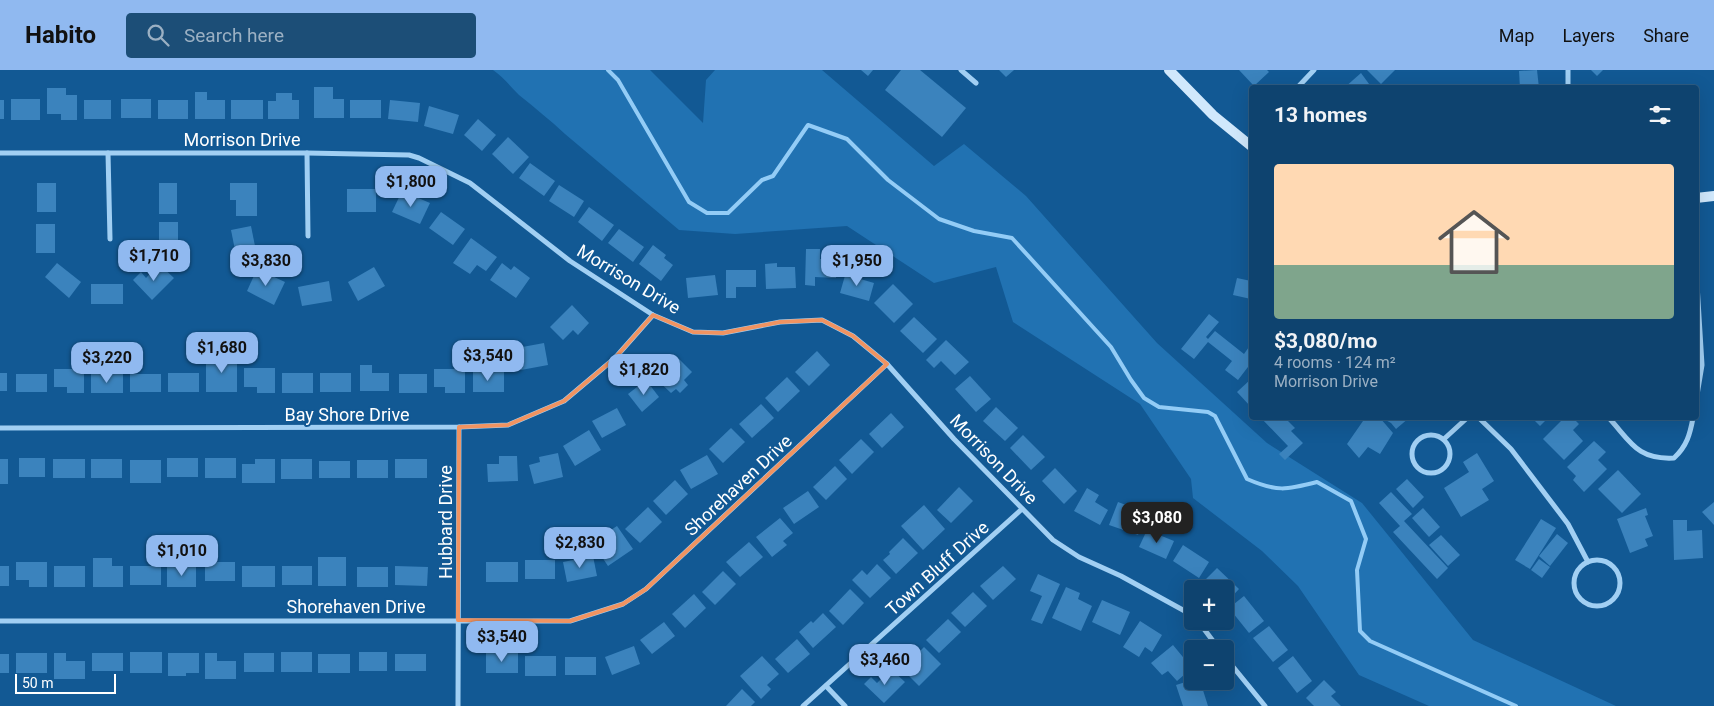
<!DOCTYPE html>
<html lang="en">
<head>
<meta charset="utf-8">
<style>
	:root { --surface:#0e436f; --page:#1c4e77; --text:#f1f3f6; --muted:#9bb0c3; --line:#2e5c82; --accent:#90b9f0 }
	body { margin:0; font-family:Roboto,sans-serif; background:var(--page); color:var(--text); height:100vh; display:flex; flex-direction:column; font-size:19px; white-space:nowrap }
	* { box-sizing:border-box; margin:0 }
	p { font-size:16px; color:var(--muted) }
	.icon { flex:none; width:28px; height:28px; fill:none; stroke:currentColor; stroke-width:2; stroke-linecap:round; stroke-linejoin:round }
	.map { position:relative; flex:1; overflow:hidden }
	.details { position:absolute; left:1249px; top:15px; width:450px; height:335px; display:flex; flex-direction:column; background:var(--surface); border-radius:5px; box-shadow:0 5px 20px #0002,0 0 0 1px var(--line) }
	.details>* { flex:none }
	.tools { position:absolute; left:1184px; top:510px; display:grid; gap:10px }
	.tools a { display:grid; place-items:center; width:50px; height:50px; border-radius:5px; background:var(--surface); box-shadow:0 5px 20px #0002,0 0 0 1px var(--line); font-size:25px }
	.scale { position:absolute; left:15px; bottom:12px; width:101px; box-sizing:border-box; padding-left:5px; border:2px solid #fff; border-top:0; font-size:14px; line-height:18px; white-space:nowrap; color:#fff; -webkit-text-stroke:4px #125994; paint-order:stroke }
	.price { position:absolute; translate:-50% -42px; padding:0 11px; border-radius:10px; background:var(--accent); color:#111; font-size:16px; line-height:32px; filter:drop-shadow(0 1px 2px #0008) }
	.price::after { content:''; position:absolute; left:50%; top:30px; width:15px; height:11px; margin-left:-8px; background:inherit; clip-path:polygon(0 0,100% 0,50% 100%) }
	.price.current { background:#222; color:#fff }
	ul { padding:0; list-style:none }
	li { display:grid; align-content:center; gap:10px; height:265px; padding:0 25px }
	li+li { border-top:1px solid var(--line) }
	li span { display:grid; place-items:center; height:155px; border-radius:5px; color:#555 }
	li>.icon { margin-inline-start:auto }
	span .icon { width:90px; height:90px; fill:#fffc; stroke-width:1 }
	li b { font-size:21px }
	h2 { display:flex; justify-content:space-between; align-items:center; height:60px; padding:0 25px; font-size:21px }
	header { display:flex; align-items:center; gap:30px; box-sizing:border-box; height:70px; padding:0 25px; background:var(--accent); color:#111 }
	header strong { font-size:24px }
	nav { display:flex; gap:28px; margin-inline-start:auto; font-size:18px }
	.search { width:350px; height:45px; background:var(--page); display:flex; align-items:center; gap:12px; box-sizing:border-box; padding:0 18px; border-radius:5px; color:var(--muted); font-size:19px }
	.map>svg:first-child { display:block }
	.green { fill:#2172b2 }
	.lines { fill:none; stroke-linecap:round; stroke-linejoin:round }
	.stream { stroke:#93ccf6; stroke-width:4 }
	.building { fill:#3b83bd }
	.minor { stroke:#a1cff3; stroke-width:5 }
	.secondary { stroke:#d0e8fc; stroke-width:10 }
	.marked { fill:none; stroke:#f09361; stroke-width:4; stroke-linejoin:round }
	.labels { text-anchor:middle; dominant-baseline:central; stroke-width:4; stroke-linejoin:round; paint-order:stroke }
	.street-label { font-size:18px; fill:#fff; stroke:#125994 }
</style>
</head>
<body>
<header>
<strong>Habito</strong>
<div class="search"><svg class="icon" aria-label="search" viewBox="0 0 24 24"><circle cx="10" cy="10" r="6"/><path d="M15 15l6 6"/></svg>Search here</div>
<nav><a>Map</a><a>Layers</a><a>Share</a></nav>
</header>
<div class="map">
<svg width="1714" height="636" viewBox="0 0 1714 636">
	<rect width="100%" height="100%" fill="#125994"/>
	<path class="green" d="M493 0H650L703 53 706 10 715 0H822L934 96 964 74 1026 126 1157 273 1267 373 1362 433 1473 570 1616 636H1429L1359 605 1298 516 1262 481 1193 428 1191 409 1140 334 1013 252 996 197 934 213 847 156 735 164 679 160 565 64C550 50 535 38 519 25 510 16 503 7 493 0Z"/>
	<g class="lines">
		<path class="stream" d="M608 0 618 10 689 132 707 143H728L762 110 773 106 808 55 847 69 888 110 939 149 974 161 1012 168 1111 277 1131 310 1144 328 1159 337 1208 342 1215 346 1247 409C1277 422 1286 420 1317 412L1351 431 1366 469 1357 500 1360 561 1370 571 1516 636"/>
	</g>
	<g class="building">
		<path d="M861 0H873L868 6Z"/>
		<path d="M901 0H920L966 38 942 67 885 20Z"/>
		<path d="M999 0H1014L1006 7Z"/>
		<path d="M1239 0H1267L1269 2 1254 16Z"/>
		<path d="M1367 0H1395L1381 14Z"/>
		<path d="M1537 0 1539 18H1520L1519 1Z"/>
		<path d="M1591 0H1603L1597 6Z"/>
		<path d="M1361 3 1372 18H1344Z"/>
		<path d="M1620 14V18H1585V16Z"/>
		<path d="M314 17H333V29H344V48H314Z"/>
		<path d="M47 18H66V25H77V50H61V44H47Z"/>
		<path d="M195 22H207V30H225V49H195Z"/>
		<path d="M276 23H292V30H299V49H268V31H276Z"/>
		<rect x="11" y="29" width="29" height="21"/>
		<rect x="121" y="29" width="30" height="19"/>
		<rect x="0" y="30" width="4" height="19"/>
		<rect x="84" y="30" width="27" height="19"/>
		<rect x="158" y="30" width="30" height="19"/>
		<rect x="231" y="30" width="32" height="19"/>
		<rect x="350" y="30" width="31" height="18"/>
		<path d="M390 30 420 33 418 52 388 49Z"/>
		<path d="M429 36 459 45 453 64 424 56Z"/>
		<path d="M478 49 496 65 482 81 464 65Z"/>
		<path d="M508 67 529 87 513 104 492 84Z"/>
		<path d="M530 93 555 111 544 126 519 108Z"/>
		<rect x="37" y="113" width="19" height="29"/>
		<rect x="159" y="113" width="18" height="31"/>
		<path d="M230 113H257V146H236V130H230Z"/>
		<path d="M559 115 584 131 574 147 549 131Z"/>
		<rect x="347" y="119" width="29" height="23"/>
		<path d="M402 121 430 133 420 154 392 142Z"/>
		<path d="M589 137 614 155 602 171 578 152Z"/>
		<path d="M441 142 465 159 453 175 429 158Z"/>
		<rect x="159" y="152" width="19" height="31"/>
		<rect x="36" y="154" width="19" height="29"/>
		<path d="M251 156 258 191 238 195 231 160Z"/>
		<path d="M619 159 644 177 633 192 608 173Z"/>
		<path d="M471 168 497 187 486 201 477 195 470 204 453 193Z"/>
		<path d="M653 175 666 185 664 188 673 195 661 211 639 194Z"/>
		<path d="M806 179H820V189H837L836 208 815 207V216L805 215Z"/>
		<path d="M57 193 81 212 69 228 45 207Z"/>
		<path d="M502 193 511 200 514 196 530 208 516 228 490 210Z"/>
		<path d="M777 193V197H795L796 218 766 219 765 194Z"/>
		<path d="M159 194 174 208 152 230 133 210 141 202 146 208Z"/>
		<path d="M374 197 385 216 358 231 348 212Z"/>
		<path d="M257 199 285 212 274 235 247 221Z"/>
		<path d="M726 200H756V217H736V228H726Z"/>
		<path d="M846 202 857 205V208L874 213 869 231 840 223Z"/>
		<path d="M715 205 718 225 688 228 686 208Z"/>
		<path d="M1237 208 1251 211V229L1233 225Z"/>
		<path d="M329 211 332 231 302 236 298 217Z"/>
		<rect x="91" y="214" width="32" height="20"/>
		<path d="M893 214 913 234 894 253 874 233Z"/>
		<path d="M572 235 589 253 578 265 573 260 563 270 550 257Z"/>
		<path d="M1209 244 1219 252 1206 267 1208 269 1215 261 1244 284 1251 274V293L1238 310 1225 300 1232 291 1208 272 1194 289 1181 279Z"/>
		<path d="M914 247 937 269 923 283 900 261Z"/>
		<path d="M946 270 969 292 955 305 941 291 934 298 926 290Z"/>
		<path d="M544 273 548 295 521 300 517 278Z"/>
		<path d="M817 281 830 295 809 316 795 302Z"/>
		<path d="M675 285 692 302 684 310 688 315 680 323 676 319 671 323 654 307Z"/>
		<rect x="206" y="286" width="31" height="36"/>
		<path d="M360 295H372V303H389V321H360Z"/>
		<path d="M244 298H275V323H257V317H244Z"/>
		<path d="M54 299H84V323H67V317H54Z"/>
		<path d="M434 299H465V323H445V317H434Z"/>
		<rect x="473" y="302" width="31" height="20"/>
		<rect x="0" y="303" width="7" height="18"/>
		<rect x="168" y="303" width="31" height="19"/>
		<rect x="282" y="303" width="31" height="20"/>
		<rect x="320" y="303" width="31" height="19"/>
		<rect x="16" y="304" width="31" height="18"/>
		<rect x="91" y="304" width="32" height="19"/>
		<rect x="130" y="304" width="31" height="18"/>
		<rect x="399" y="304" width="28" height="19"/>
		<path d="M970 306 991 329 976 342 955 319Z"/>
		<path d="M787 307 800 321 778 342 765 328Z"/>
		<path d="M1251 309V337L1237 322Z"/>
		<path d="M646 310 659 327 642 342 628 324Z"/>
		<path d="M761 334 774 348 752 368 739 354Z"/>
		<path d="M996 337 1018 358 1005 371 983 351Z"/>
		<path d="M617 338 626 355 602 368 592 351Z"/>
		<path d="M891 343 904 357 882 378 869 364Z"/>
		<path d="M1261 348H1290L1287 350 1295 358 1291 361 1303 373 1285 390 1279 384 1288 376Z"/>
		<path d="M1359 348H1380L1393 363 1380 384 1368 377 1359 388 1347 374 1363 351Z"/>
		<path d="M1382 348H1409L1396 359 1391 353Z"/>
		<path d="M1532 348H1548L1540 356Z"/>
		<path d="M1564 348H1573L1579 354 1573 360 1583 371 1564 390 1543 369Z"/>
		<path d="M731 358 745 372 723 393 709 379Z"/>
		<path d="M589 360 601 380 575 396 563 376Z"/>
		<path d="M1023 365 1045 387 1031 400 1010 378Z"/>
		<path d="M861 369 874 382 852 404 839 390Z"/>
		<path d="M1594 371 1606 382 1598 390 1607 399 1584 422 1573 410 1576 406 1567 397Z"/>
		<path d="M558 383 563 407 534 414 529 395 540 392 539 387Z"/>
		<path d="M1477 383 1494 411 1482 419 1489 430 1461 447 1444 418 1469 402 1463 392Z"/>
		<path d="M707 385 718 404 691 419 680 400Z"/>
		<path d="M499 386H517L518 411 488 412 487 394H499Z"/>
		<rect x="19" y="388" width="26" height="19"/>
		<rect x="167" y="388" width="31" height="19"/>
		<rect x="205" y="388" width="31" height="20"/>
		<rect x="0" y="389" width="8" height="25"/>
		<rect x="53" y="389" width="32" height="19"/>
		<rect x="91" y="389" width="31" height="19"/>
		<path d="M255 389H275V413H242V394H255Z"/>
		<rect x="281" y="389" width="31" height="20"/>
		<rect x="395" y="389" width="32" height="19"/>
		<rect x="130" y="390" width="31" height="23"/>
		<rect x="357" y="390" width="31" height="18"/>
		<rect x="319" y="391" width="31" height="17"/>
		<path d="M835 396 847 409 826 430 813 417Z"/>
		<path d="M1055 398 1077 421 1064 434 1042 411Z"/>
		<path d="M1618 400 1641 424 1622 443 1598 419Z"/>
		<path d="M1407 409 1424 427 1413 438 1396 419Z"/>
		<path d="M675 410 688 424 666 445 653 431Z"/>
		<path d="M959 417 973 431 951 453 937 440Z"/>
		<path d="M1087 418 1099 425 1095 432 1108 440 1100 455 1074 441Z"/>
		<path d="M808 421 819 437 794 454 783 438Z"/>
		<path d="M1391 422 1412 444 1404 451 1448 498 1437 509 1393 462 1400 456 1379 433Z"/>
		<path d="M1118 432 1134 438 1132 445 1144 449 1138 465 1109 455Z"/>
		<path d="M1714 432V455L1702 442Z"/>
		<path d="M924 435 945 459 923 480 901 456Z"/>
		<path d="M648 437 662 452 640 473 625 459Z"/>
		<path d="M1423 438 1440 457 1429 467 1412 448Z"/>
		<path d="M1646 438 1648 445 1645 446 1653 466 1645 469 1648 476 1630 483 1617 449Z"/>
		<path d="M780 448 793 463 783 471 787 475 772 487 756 467Z"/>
		<path d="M1541 449 1556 458 1530 499 1515 490Z"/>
		<path d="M1673 450H1687V461L1702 460 1703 488 1674 490Z"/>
		<path d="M617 456 633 479 608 496 598 481 603 478 597 469Z"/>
		<path d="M1147 460 1174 471 1166 489 1139 477Z"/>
		<path d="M1557 464 1568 473 1550 496 1539 486Z"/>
		<path d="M1441 465 1460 485 1448 496 1429 475Z"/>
		<path d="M903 468 918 483 896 504 883 490 890 484 889 482Z"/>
		<path d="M749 472 763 487 740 507 726 492Z"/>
		<path d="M1183 475 1209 492 1199 508 1173 491Z"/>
		<path d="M593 486 597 506 567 512 563 492Z"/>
		<rect x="318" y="487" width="28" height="29"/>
		<path d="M93 488H112V496H123V517H93Z"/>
		<path d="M1539 489 1550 497 1542 508 1531 500Z"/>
		<rect x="525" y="490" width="30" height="19"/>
		<path d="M16 492H47V517H29V510H16Z"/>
		<rect x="205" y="492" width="30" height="19"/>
		<rect x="486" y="492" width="32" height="20"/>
		<path d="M877 494 891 508 870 528 852 510 862 500 867 505Z"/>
		<rect x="0" y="496" width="9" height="20"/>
		<rect x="54" y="496" width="31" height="21"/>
		<rect x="130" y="496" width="31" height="19"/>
		<rect x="242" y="496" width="33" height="21"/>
		<rect x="282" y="496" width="30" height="19"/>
		<path d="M395 496 428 497 427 516 395 515Z"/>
		<path d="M1003 496 1016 509 993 530 980 516Z"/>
		<rect x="167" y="497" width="29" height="20"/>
		<rect x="357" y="497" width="31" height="20"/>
		<path d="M1217 498 1239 519 1225 534V519H1211L1203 512Z"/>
		<path d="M723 501 736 514 715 535 702 522Z"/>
		<path d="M1038 504 1060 514 1042 554 1031 550 1042 526 1030 521Z"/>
		<path d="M1066 517 1080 523 1078 529 1092 536 1081 561 1052 548Z"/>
		<path d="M850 519 864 533 843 555 829 541Z"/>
		<path d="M973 522 987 536 965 557 951 543Z"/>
		<path d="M694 524 706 538 685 558 672 544Z"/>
		<path d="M1244 526 1264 551 1249 563 1229 538Z"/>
		<path d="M1102 530 1130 542 1120 565 1092 552Z"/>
		<path d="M823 543 836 557 813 578 799 562 811 551 813 553Z"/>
		<path d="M948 549 961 562 939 583 926 570Z"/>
		<path d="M1140 551 1162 565 1152 582 1145 577 1139 587 1123 577Z"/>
		<path d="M664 552 675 566 652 584 640 570Z"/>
		<path d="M1269 556 1288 580 1273 592 1253 568Z"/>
		<path d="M797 569 810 584 788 603 775 589Z"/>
		<path d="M1173 575 1192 598 1177 611 1168 601 1162 605 1151 593Z"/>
		<path d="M634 576 640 594 612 605 605 587Z"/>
		<path d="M924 577 941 594 919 616 897 594 908 583 913 588Z"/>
		<rect x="130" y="582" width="32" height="21"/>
		<rect x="281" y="582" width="31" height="20"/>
		<rect x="359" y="582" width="28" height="19"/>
		<rect x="16" y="583" width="31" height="20"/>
		<path d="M54 583H66V591H85V609H54Z"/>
		<rect x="92" y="583" width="31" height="18"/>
		<path d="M168 583H199V603H186V606H168Z"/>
		<path d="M205 583H217V591H236V609H205Z"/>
		<rect x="244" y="583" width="30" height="19"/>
		<rect x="486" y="583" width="32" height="20"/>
		<rect x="0" y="584" width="9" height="19"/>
		<rect x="318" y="584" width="32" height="19"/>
		<rect x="395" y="584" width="31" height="17"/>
		<rect x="525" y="586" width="31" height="20"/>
		<path d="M762 586 779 604 767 615 771 619 761 629 740 606Z"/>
		<path d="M1293 586 1312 611 1297 623 1278 598Z"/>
		<rect x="565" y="587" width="31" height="18"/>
		<path d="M891 599 905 612 884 633 864 614 871 607 877 613Z"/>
		<path d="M1192 610V611H1202L1203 616 1202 617 1208 636H1183L1176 615Z"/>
		<path d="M1324 610 1336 622 1331 626 1341 636H1314L1306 628Z"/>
		<path d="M742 619 755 632 751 636H726Z"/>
	</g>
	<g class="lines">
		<g class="minor">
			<path d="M961 0 976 13"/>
			<path d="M1568 0V18"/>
			<path d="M1297 18 1314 0"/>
			<path d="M0 83H307L409 85 419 88 470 113 570 191 653 245 693 262 723 263 780 252 822 250 853 266 887 294 954 369 1053 470 1079 487 1121 506 1192 545"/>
			<path d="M108 83 110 169"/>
			<path d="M307 83 308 166"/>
			<path d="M1696 198 1702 295 1696 331"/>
			<path d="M1479 348 1511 379 1568 454 1588 492"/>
			<path d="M1609 348C1631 372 1637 390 1674 388 1687 376 1690 364 1693 348"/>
			<path d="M0 358 459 357 508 355 564 331 615 288 653 245"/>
			<circle cx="1431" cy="384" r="19"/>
			<path d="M1444 369 1467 348"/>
			<circle cx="1597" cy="513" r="23"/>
			<path d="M0 551H570L623 534 646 519 887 294"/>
			<path d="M1198 551 1219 579"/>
			<path d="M1225 587 1265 636"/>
			<path d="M826 616 845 636"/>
			<path d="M458 636 459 357"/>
			<path d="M803 636 1022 439"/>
		</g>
		<g class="secondary">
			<path d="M1169 0 1213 45 1251 76"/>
			<path d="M1696 128 1714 126"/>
		</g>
	</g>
	<path class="marked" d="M653 245 693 262 723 263 780 252 822 250 853 266 887 294 646 519 623 534 570 551 458 550 459 357 508 355 564 331 615 288Z"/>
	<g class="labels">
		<g class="street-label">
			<text x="242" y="69">Morrison Drive</text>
			<text transform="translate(629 209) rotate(31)">Morrison Drive</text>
			<text x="347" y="344">Bay Shore Drive</text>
			<text transform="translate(994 389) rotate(46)">Morrison Drive</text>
			<text transform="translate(738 415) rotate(-43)">Shorehaven Drive</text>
			<text transform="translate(445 452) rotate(-90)">Hubbard Drive</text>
			<text transform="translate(937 498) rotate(-42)">Town Bluff Drive</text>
			<text x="356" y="536">Shorehaven Drive</text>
		</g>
	</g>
</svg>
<div class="tools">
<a>+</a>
<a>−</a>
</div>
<div class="scale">50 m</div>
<b class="price" style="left:411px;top:138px">$1,800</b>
<b class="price" style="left:154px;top:212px">$1,710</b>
<b class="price" style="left:266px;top:217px">$3,830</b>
<b class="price" style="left:857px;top:217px">$1,950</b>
<b class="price" style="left:222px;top:304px">$1,680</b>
<b class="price" style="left:488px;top:312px">$3,540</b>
<b class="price" style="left:107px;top:314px">$3,220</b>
<b class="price" style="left:644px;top:326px">$1,820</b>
<b class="price current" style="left:1157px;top:474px">$3,080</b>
<b class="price" style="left:580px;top:499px">$2,830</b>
<b class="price" style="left:182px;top:507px">$1,010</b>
<b class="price" style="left:502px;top:593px">$3,540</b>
<b class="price" style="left:885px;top:616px">$3,460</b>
<section class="details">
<h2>13 homes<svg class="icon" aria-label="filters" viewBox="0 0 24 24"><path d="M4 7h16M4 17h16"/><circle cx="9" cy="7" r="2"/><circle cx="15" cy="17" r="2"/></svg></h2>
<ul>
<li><span style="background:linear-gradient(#ffd9b3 65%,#7fa58c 0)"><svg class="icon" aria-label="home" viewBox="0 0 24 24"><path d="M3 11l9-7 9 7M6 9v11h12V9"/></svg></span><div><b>$3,080/mo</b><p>4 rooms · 124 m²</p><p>Morrison Drive</p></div></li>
</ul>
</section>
</div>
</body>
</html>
